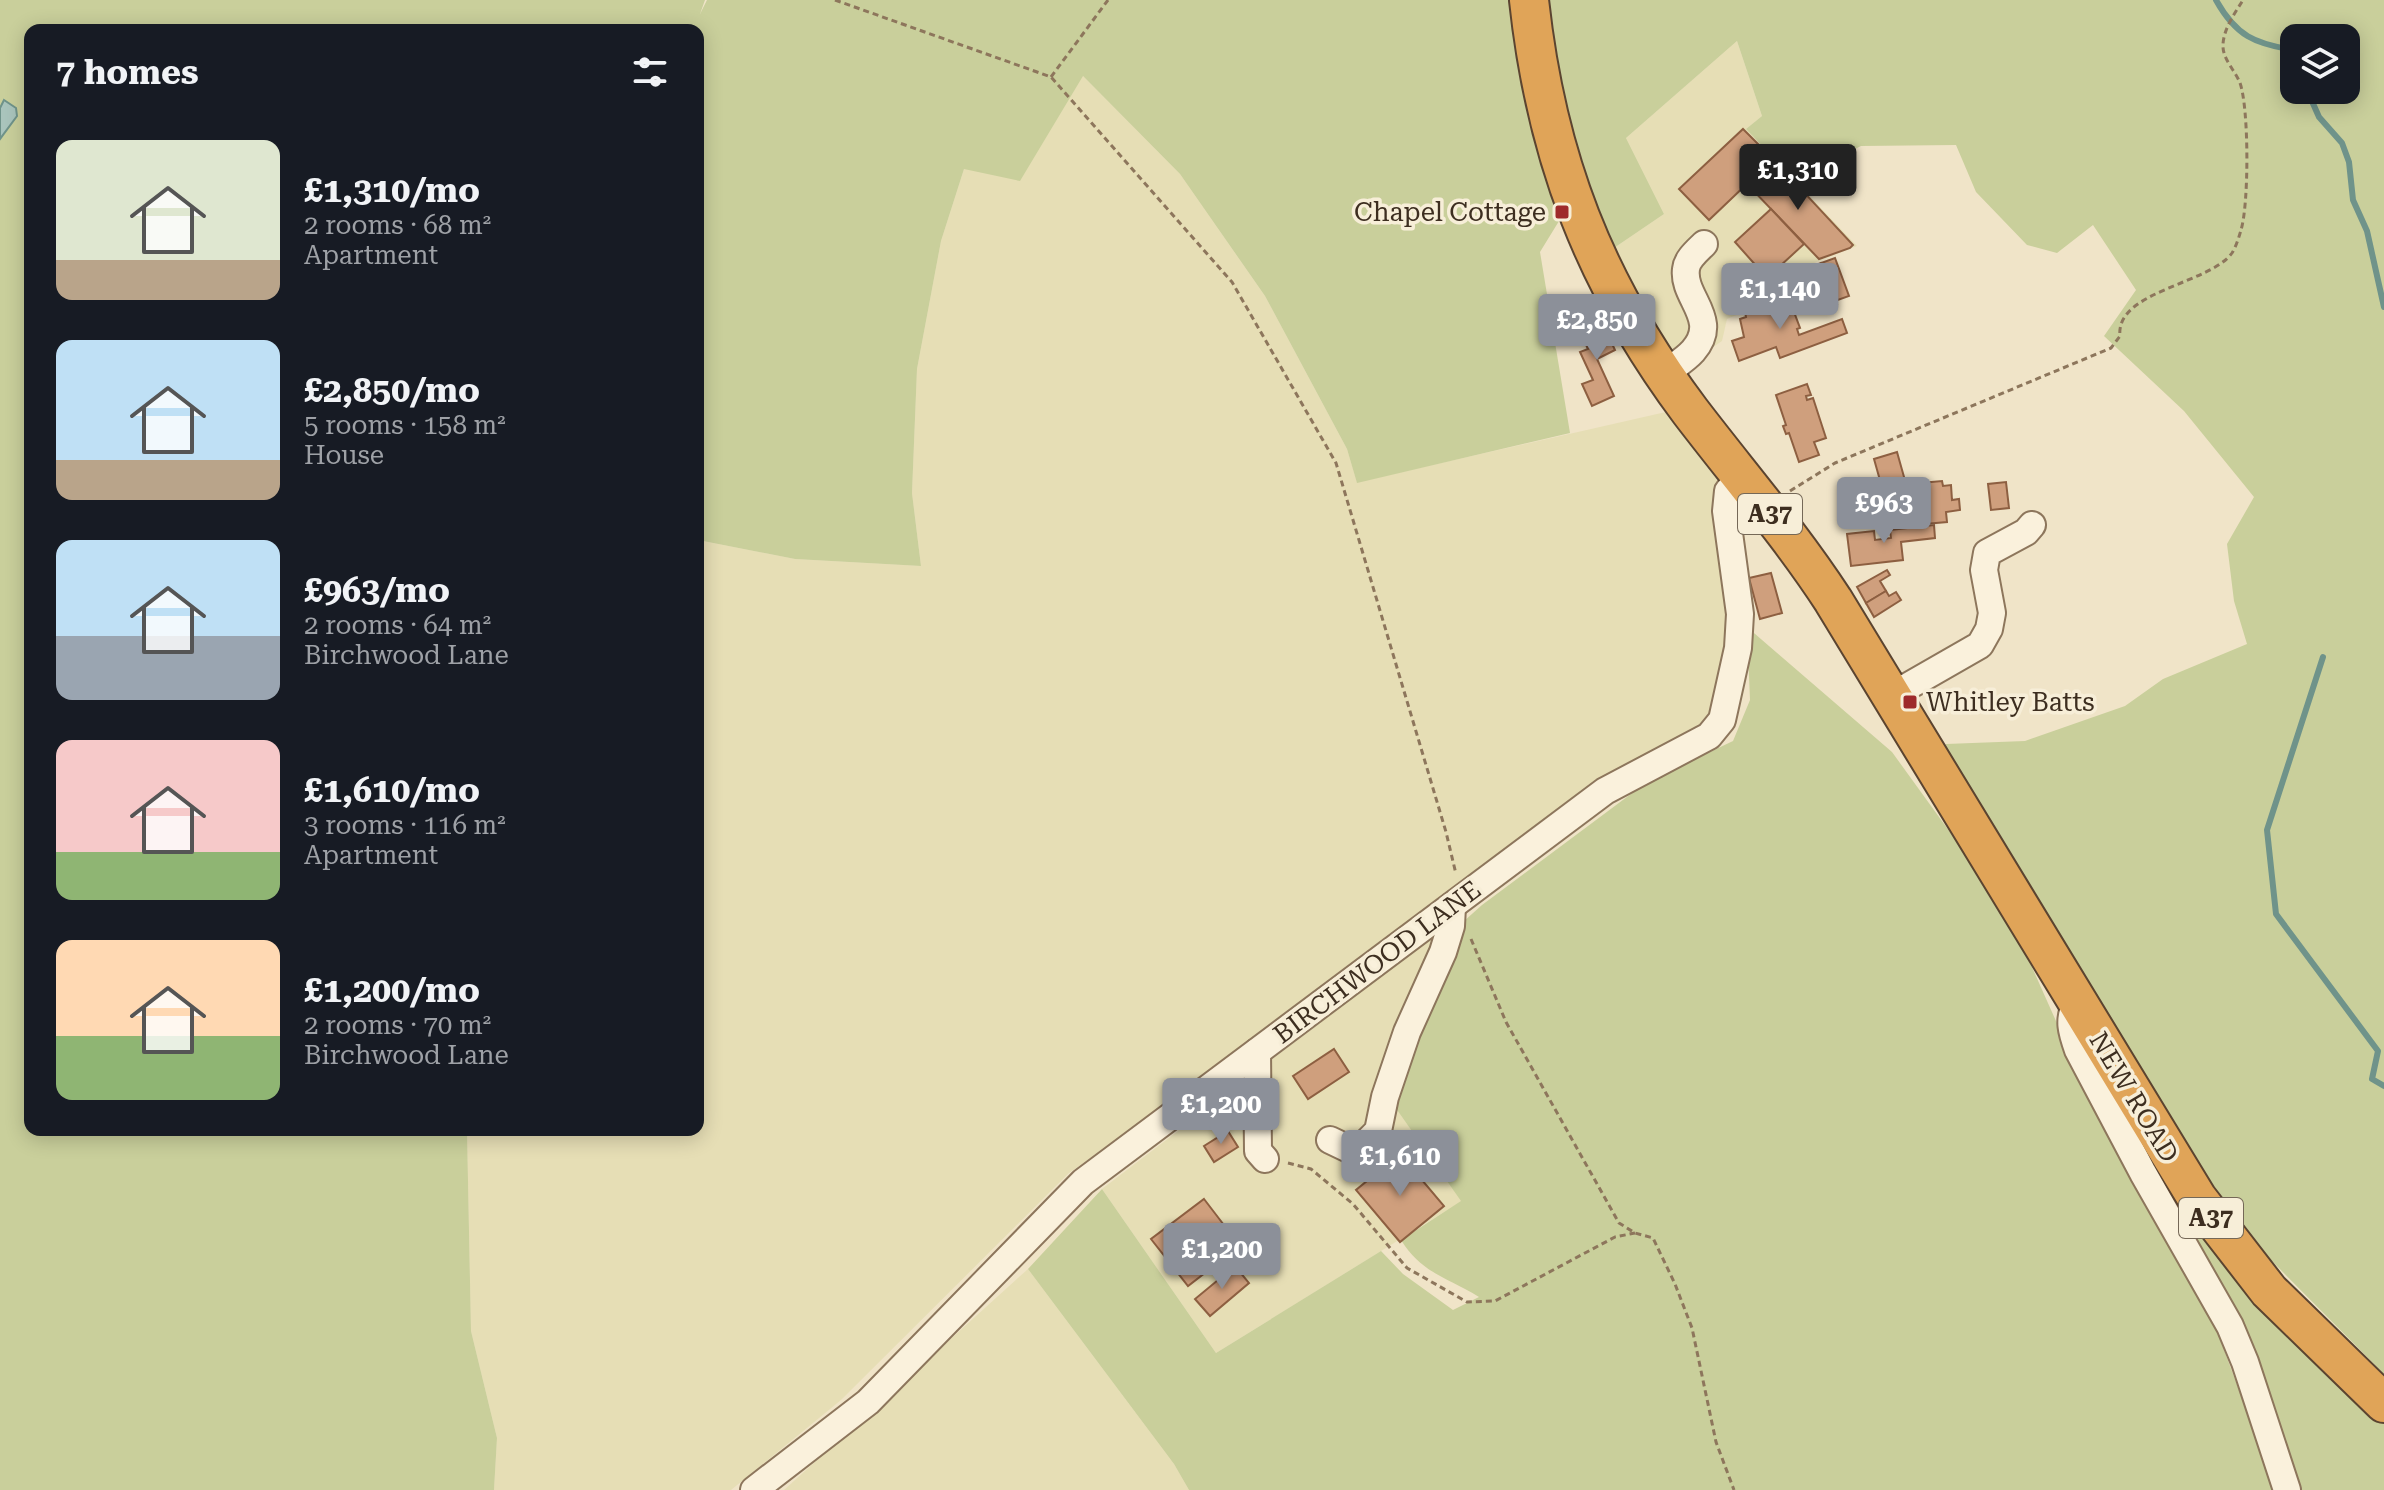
<!DOCTYPE html>
<html lang="en">
<head>
<meta charset="utf-8">
<style>
	:root { --surface:#171b24; --page:#20242c; --text:#f1f3f6; --muted:#9ea1a6; --accent:#8c9099 }
	body { margin:0; font-family:"Roboto Serif",serif; background:var(--page); color:var(--text); height:100vh; display:flex; flex-direction:column; font-size:30px; white-space:nowrap }
	* { box-sizing:border-box; margin:0 }
	p { font-size:26px; color:var(--muted) }
	.icon { flex:none; width:44px; height:44px; fill:none; stroke:currentColor; stroke-width:2; stroke-linecap:round; stroke-linejoin:round }
	.map { position:relative; flex:1; overflow:hidden }
	.panel { position:absolute; left:24px; top:24px; width:680px; height:1112px; display:flex; flex-direction:column; background:var(--surface); border-radius:16px; box-shadow:0 4px 20px #0003 }
	.panel>* { flex:none }
	.fabs { position:absolute; left:2280px; top:24px; display:grid; gap:16px }
	.fabs a { display:grid; place-items:center; width:80px; height:80px; border-radius:16px; background:var(--surface); box-shadow:0 4px 20px #0003; font-size:40px }
	.price { position:absolute; translate:-50% -68px; padding:0 18px; border-radius:8px; background:var(--accent); color:#fff; font-size:26px; line-height:52px; filter:drop-shadow(0 2px 4px #0008) }
	.price::after { content:''; position:absolute; left:50%; top:48px; width:24px; height:18px; margin-left:-12px; background:inherit; clip-path:polygon(0 0,100% 0,50% 100%) }
	.price.selected { background:#222; color:#fff }
	ul { padding:0; list-style:none }
	li { display:flex; align-items:center; gap:24px; height:200px; padding:0 32px }
	li span { display:grid; place-items:center; flex:none; width:224px; height:160px; border-radius:16px; color:#555 }
	li>.icon { margin-inline-start:auto }
	span .icon { width:96px; height:96px; fill:#fffc; stroke-width:1 }
	li b { font-size:34px }
	h2 { display:flex; justify-content:space-between; align-items:center; height:96px; padding:0 32px; font-size:34px }
	.map>svg:first-child { display:block }
	.farmland { fill:#e6deb5 }
	.green { fill:#c9cf9b; fill-rule:evenodd }
	.water { fill:#a9c4bc; stroke:#6f938a; stroke-width:2 }
	.lines { fill:none; stroke-linecap:round; stroke-linejoin:round }
	.stream { stroke:#6f938a; stroke-width:6 }
	.building { fill:#cf9f7d; stroke:#8d5f41; stroke-width:2 }
	.minor-casing { stroke:#8d765c; stroke-width:30 }
	.highway-casing { stroke:#5b4430; stroke-width:42 }
	.path { stroke:#8d765c; stroke-width:3; stroke-dasharray:6 4; stroke-linecap:butt }
	.minor { stroke:#faf1dc; stroke-width:26 }
	.highway { stroke:#e0a458; stroke-width:38 }
	.poi-dot { fill:#9e2a2b; stroke:#f7eed8; stroke-width:3 }
	.labels { text-anchor:middle; dominant-baseline:central; stroke-width:7; stroke-linejoin:round; paint-order:stroke }
	.shield { fill:#f7eed8; stroke:#756857; stroke-width:2 }
	.shield-label { font-size:24px; font-weight:bold; fill:#3d2e20 }
	.poi-label { font-size:26px; fill:#3d2e20; stroke:#f7eed8; text-anchor:end }
	.street-label { font-size:26px; fill:#3d2e20; stroke:#f7eed8 }
</style>
</head>
<body>
<div class="map">
<svg width="2384" height="1490" viewBox="0 0 2384 1490">
	<rect width="100%" height="100%" fill="#f0e4c8"/>
	<g class="farmland">
		<path d="M1737 41 1762 116 1746 129 1857 246 1804 267 1776 298 1727 319 1722 341 1679 370 1611 250 1664 214 1626 138Z"/>
		<path d="M1078 71 1180 174 1265 296 1347 449 1357 482 1679 409 1716 467 1730 634 1719 701 1703 727 1069 1173 841 1400 731 1490H494L497 1438 471 1331 467 1130H698V540L795 559 921 566 912 493 917 369 941 241 964 169Z"/>
		<path d="M1445 927 1395 1107 1462 1201 1216 1353 1102 1189Z"/>
		<path d="M1028 1269 1174 1464 1189 1490H784Z"/>
	</g>
	<g class="green">
		<path d="M0 0H705L700 14 707 0H1518L1567 208 1540 252 1570 433 1357 483 1347 449 1265 296 1180 174 1083 76 1020 181 964 169 941 241 917 369 912 493 921 566 795 559 698 540V30H30V1130H467L471 1331 497 1438 494 1490H0Z"/>
		<path d="M1544 0H2384V1374L2267 1256 2209 1184 1942 749 1946 744 2025 741 2125 706 2163 679 2247 644 2234 601 2227 544 2254 497 2184 411 2104 336 2136 290 2093 225 2057 253 2027 245 1976 192 1956 145 1861 146 1794 179 1746 129 1762 116 1737 41 1626 138 1664 214 1611 250 1564 118ZM2294 38H2346V90H2294Z"/>
		<path d="M1747 627 1892 752 2007 911 2064 1039 2213 1320 2276 1490H1189L1174 1464 1028 1269 1102 1189 1216 1353 1381 1251 1403 1274 1453 1310 1479 1297C1449 1278 1422 1274 1401 1240L1461 1201 1395 1107 1456 933 1463 922 1482 905 1647 782 1733 741 1750 700Z"/>
		<path d="M2194 1216 2278 1323 2384 1422V1490H2301L2291 1458 2189 1237Z"/>
	</g>
	<path class="water" d="M4 100 16 108 17 116 0 139V108Z"/>
	<g class="lines">
		<g class="stream">
			<path d="M2216 0C2236 36 2255 44 2294 50"/>
			<path d="M2307 90 2319 117 2342 143 2349 162 2353 200 2367 231 2384 307"/>
			<path d="M2323 657 2267 830 2276 914 2378 1051 2372 1079 2384 1086"/>
		</g>
	</g>
	<g class="building">
		<path d="M1743 129 1773 159 1709 220 1679 189Z"/>
		<path d="M1773 159 1853 245 1850 248 1819 259 1747 184Z"/>
		<path d="M1771 209 1804 244 1767 278 1735 242Z"/>
		<path d="M1835 258 1849 296 1835 301 1821 263Z"/>
		<path d="M1821 263 1837 304 1820 311 1805 269Z"/>
		<path d="M1788 296 1800 328 1797 329 1799 335 1842 319 1847 333 1780 358 1776 347 1739 361 1732 341 1744 337 1740 319 1746 317 1745 312Z"/>
		<path d="M1601 320 1615 350 1597 359 1614 396 1592 406 1582 384 1593 380 1580 352 1588 349 1582 336 1587 334 1584 327Z"/>
		<path d="M1807 384 1811 395 1806 396 1807 400 1813 398 1826 438 1814 442 1819 455 1799 462 1789 433 1786 434 1783 426 1786 425 1776 395Z"/>
		<path d="M1897 452 1906 484 1883 491 1874 459Z"/>
		<path d="M1942 481 1943 486 1951 485 1952 500 1959 499 1960 510 1946 512 1947 522 1925 524 1921 483Z"/>
		<path d="M2006 482 2009 508 1991 510 1988 484Z"/>
		<path d="M1934 525 1935 538 1901 542 1903 560 1851 566 1847 534 1874 531 1875 540 1891 538 1890 530Z"/>
		<path d="M1887 570 1890 575 1880 581 1886 591 1866 603 1857 587Z"/>
		<path d="M1771 573 1782 613 1760 619 1749 578Z"/>
		<path d="M1886 591 1889 596 1896 592 1901 600 1874 617 1866 603Z"/>
		<path d="M1334 1049 1349 1072 1308 1099 1293 1076Z"/>
		<path d="M1228 1131 1238 1147 1214 1162 1204 1146Z"/>
		<path d="M1400 1154 1444 1206 1400 1242 1356 1190Z"/>
		<path d="M1204 1199 1240 1246 1188 1286 1151 1239Z"/>
		<path d="M1235 1266 1249 1283 1210 1316 1195 1299Z"/>
	</g>
	<g class="lines">
		<g class="minor-casing">
			<g id="minor">
				<path d="M1664 374C1673 367 1685 360 1693 351 1721 319 1682 298 1686 269 1687 259 1697 251 1704 244"/>
				<path d="M1891 696 1980 645 1989 629 1992 613 1984 570 1987 553 2026 532 2032 525"/>
				<path d="M2077 1003C2067 1019 2072 1033 2078 1050L2143 1173 2230 1326 2245 1362 2287 1490"/>
				<path d="M1257 1052 1258 1151 1265 1159"/>
				<path d="M1330 1140 1353 1151 1360 1149 1378 1131 1385 1097 1407 1032 1443 952 1451 926 1452 906"/>
				<path d="M754 1490 868 1402 1083 1182 1605 791 1709 736 1722 720 1738 648 1740 614 1726 511 1728 491 1741 477"/>
			</g>
		</g>
		<g class="highway-casing">
			<path id="highway" d="M1529 0C1546 158 1595 284 1690 411 1738 474 1790 534 1833 600L2197 1198 2269 1291 2384 1403"/>
		</g>
		<g class="path">
			<path d="M835 0 1051 77 1232 282 1336 463 1446 832 1456 874"/>
			<path d="M1051 77 1108 0"/>
			<path d="M1790 491 1835 463 2111 348 2120 336C2115 291 2210 284 2232 253 2236 247 2239 237 2241 230 2249 204 2249 108 2240 83 2235 70 2222 59 2223 44 2224 28 2235 13 2243 0"/>
			<path d="M1471 939 1506 1022 1619 1223 1635 1233 1653 1238 1675 1284 1692 1328 1716 1442 1734 1490"/>
			<path d="M1288 1163 1311 1169 1353 1204 1407 1268 1467 1302 1495 1301 1615 1237 1635 1233"/>
		</g>
		<use href="#minor" class="minor"/>
		<use href="#highway" class="highway"/>
	</g>
	<g class="poi-dot">
		<rect x="1554" y="204" width="16" height="16" rx="4"/>
		<rect x="1902" y="694" width="16" height="16" rx="4"/>
	</g>
	<g class="labels">
		<g class="shield">
			<rect x="1738" y="494" width="64" height="40" rx="6"/>
			<rect x="2179" y="1198" width="64" height="40" rx="6"/>
		</g>
		<g class="shield-label">
			<text x="1770" y="514">A37</text>
			<text x="2211" y="1218">A37</text>
		</g>
		<g class="poi-label">
			<text x="1546" y="212">Chapel Cottage</text>
			<text x="1926" y="702" text-anchor="start">Whitley Batts</text>
		</g>
		<g class="street-label">
			<text transform="translate(1377 962) rotate(-37)">BIRCHWOOD LANE</text>
			<text transform="translate(2134 1097) rotate(59)">NEW ROAD</text>
		</g>
	</g>
</svg>
<div class="fabs">
<a><svg class="icon" aria-label="layers" viewBox="0 0 24 24"><path d="M12 4l9 5-9 5-9-5zM3 14l9 5 9-5"/></svg></a>
</div>
<b class="price selected" style="left:1798px;top:212px">£1,310</b>
<b class="price" style="left:1780px;top:331px">£1,140</b>
<b class="price" style="left:1597px;top:362px">£2,850</b>
<b class="price" style="left:1884px;top:545px">£963</b>
<b class="price" style="left:1221px;top:1146px">£1,200</b>
<b class="price" style="left:1400px;top:1198px">£1,610</b>
<b class="price" style="left:1222px;top:1291px">£1,200</b>
<section class="panel">
<h2>7 homes<svg class="icon" aria-label="filters" viewBox="0 0 24 24"><path d="M4 7h16M4 17h16"/><circle cx="9" cy="7" r="2"/><circle cx="15" cy="17" r="2"/></svg></h2>
<ul>
<li><span style="background:linear-gradient(#dfe7d0 75%,#b9a48a 0)"><svg class="icon" aria-label="home" viewBox="0 0 24 24"><path d="M3 11l9-7 9 7M6 9v11h12V9"/></svg></span><div><b>£1,310/mo</b><p>2 rooms · 68 m²</p><p>Apartment</p></div></li>
<li><span style="background:linear-gradient(#bfe0f5 75%,#b9a48a 0)"><svg class="icon" aria-label="home" viewBox="0 0 24 24"><path d="M3 11l9-7 9 7M6 9v11h12V9"/></svg></span><div><b>£2,850/mo</b><p>5 rooms · 158 m²</p><p>House</p></div></li>
<li><span style="background:linear-gradient(#bfe0f5 60%,#9aa5b1 0)"><svg class="icon" aria-label="home" viewBox="0 0 24 24"><path d="M3 11l9-7 9 7M6 9v11h12V9"/></svg></span><div><b>£963/mo</b><p>2 rooms · 64 m²</p><p>Birchwood Lane</p></div></li>
<li><span style="background:linear-gradient(#f6c9c9 70%,#8fb573 0)"><svg class="icon" aria-label="home" viewBox="0 0 24 24"><path d="M3 11l9-7 9 7M6 9v11h12V9"/></svg></span><div><b>£1,610/mo</b><p>3 rooms · 116 m²</p><p>Apartment</p></div></li>
<li><span style="background:linear-gradient(#ffd9b3 60%,#8fb573 0)"><svg class="icon" aria-label="home" viewBox="0 0 24 24"><path d="M3 11l9-7 9 7M6 9v11h12V9"/></svg></span><div><b>£1,200/mo</b><p>2 rooms · 70 m²</p><p>Birchwood Lane</p></div></li>
</ul>
</section>
</div>
</body>
</html>
